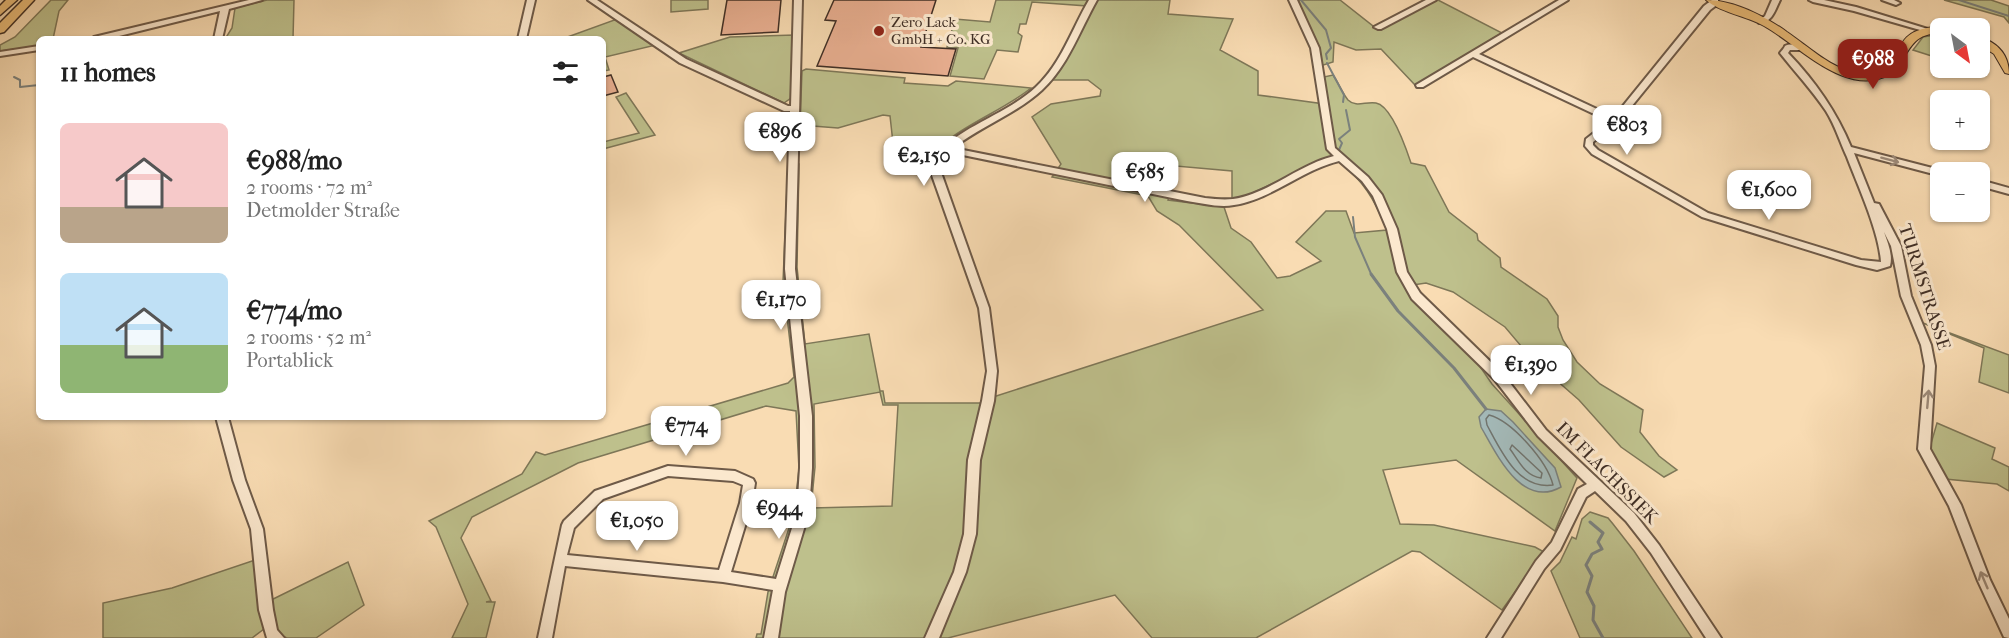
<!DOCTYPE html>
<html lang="en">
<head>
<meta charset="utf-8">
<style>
	:root { --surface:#fff; --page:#f6f6f6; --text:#222; --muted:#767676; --accent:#8f2418 }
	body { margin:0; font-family:"IM FELL French Canon",serif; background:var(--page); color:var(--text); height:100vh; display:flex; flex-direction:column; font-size:22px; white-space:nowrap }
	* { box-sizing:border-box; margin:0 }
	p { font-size:20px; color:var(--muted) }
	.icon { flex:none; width:33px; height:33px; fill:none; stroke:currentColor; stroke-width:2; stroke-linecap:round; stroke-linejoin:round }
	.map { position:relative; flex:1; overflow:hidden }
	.drawer { position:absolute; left:36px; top:36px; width:570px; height:384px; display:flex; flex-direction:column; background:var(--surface); border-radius:9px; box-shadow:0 2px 4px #0004 }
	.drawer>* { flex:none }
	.needle { width:39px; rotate:148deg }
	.controls { position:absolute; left:1930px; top:18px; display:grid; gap:12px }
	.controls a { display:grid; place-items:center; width:60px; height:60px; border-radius:9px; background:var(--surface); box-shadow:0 2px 4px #0004; font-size:30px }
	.price { position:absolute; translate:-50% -51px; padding:0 14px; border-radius:12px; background:#fff; color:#222; font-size:20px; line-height:39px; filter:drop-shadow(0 2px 3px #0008) }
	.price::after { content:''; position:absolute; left:50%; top:36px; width:18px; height:14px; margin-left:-9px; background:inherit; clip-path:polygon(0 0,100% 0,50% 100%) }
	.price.on { background:var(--accent); color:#fff }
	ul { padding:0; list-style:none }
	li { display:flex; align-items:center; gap:18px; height:150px; padding:0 24px }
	li span { display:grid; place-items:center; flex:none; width:168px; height:120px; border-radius:9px; color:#555 }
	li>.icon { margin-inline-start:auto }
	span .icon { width:72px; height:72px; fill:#fffc; stroke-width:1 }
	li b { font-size:26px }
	h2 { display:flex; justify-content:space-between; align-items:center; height:72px; padding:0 24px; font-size:26px }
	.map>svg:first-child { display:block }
	.green { fill:#bec08c; stroke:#7e7758; stroke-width:1.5; fill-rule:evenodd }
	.water { fill:#a3b9b8; stroke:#7b817d; stroke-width:1.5 }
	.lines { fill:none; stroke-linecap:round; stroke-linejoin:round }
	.shore { stroke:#71746e; stroke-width:1.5 }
	.stream-far1 { stroke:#7b817d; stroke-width:2 }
	.stream { stroke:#7b817d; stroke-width:3 }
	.building { fill:#eab092; stroke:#3f2e25; stroke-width:1.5 }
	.minor-casing { stroke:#6e5a48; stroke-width:4 }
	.major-casing { stroke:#3f2e25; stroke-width:2 }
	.highway-casing { stroke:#3f2e25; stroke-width:3 }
	.minor { fill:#fbe8ce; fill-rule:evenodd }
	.major { fill:#ecbe7a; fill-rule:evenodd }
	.highway { fill:#ecbe7a; fill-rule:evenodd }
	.oneway { stroke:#9d8b7a }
	.poi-dot { fill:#8f2418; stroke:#fbe8ce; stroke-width:2 }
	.labels { text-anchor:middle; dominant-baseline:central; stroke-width:6; stroke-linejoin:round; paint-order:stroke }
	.far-poi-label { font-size:15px; fill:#3f2e25; stroke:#fbe8ce; text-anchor:start }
	.street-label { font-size:18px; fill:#3f2e25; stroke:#fbe8ce }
</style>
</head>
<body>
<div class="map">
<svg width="2009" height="638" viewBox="0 0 2009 638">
	<rect width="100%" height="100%" fill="#f9dcb3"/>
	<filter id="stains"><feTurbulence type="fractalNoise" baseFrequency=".00333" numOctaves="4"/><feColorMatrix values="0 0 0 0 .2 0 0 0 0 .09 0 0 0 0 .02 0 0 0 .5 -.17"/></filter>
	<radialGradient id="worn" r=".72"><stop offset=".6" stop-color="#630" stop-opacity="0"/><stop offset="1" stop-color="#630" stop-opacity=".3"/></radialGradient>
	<g class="green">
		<path d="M51 0H68L59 11 53 39H39V46L0 51V45L15 37Z"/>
		<path d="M267 0H294L293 39H225L232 28 235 8Z"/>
		<path d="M671 0H708V9L671 12Z"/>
		<path d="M996 0H1170L1168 14 1233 19 1220 50 1258 71V95L1325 104 1319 78 1333 75C1338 82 1343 94 1348 100 1356 108 1366 101 1376 103 1392 106 1406 148 1411 163L1425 166 1449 212 1477 234 1478 240 1500 258 1501 267 1547 299 1558 316V327L1563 340 1577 362 1600 384 1643 410 1640 432 1659 456 1677 470 1664 477 1621 447 1579 400 1532 359 1505 327 1453 292 1426 283 1406 286 1461 339 1492 384 1577 478 1555 531 1456 460 1383 470 1400 524 1434 525 1535 547 1544 552 1502 610 1420 552 1412 551 1256 638H1152L1115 595 948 638H756L757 634H761L768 592 794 513 799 469 796 411 766 406 578 463 472 517 461 538 491 601 486 602H495L486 638H452L468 604 436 527 429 521 522 474 536 452 545 455 788 383 794 377 783 282 788 164H799L797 267 805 344 869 334 880 391H883L885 403H983L987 399 1263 310 1179 225 1157 211 1148 196 1052 177 1061 164 1032 117 1051 104 1100 96 1101 90 1088 80H1046L1052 74 1087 6 1032 2 1026 24H1020L1018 33 1022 36 1018 52 997 50 984 79 950 76 958 48 947 47 955 19 990 22ZM1337 159C1364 182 1374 198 1387 230L1354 233 1346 211H1326L1296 242 1321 261 1290 276 1277 278 1251 242 1231 228 1224 207 1168 200 1176 166 1232 171V201L1242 198 1323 160ZM880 392 883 405H898L892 506 811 508 815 467 814 404Z"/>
		<path d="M1292 0H1340L1377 29 1438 0 1502 33 1415 85 1381 49 1356 50 1334 42 1333 62 1317 67 1318 57Z"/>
		<path d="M1944 0H1991L2009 6V23L2004 17Z"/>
		<path d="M617 19 656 45 605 57 609 70 603 71V39H562Z"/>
		<path d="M1941 34V59L1913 50 1923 37Z"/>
		<path d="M794 35 791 98 784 103 679 53 730 37Z"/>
		<path d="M806 69 905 78 904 83 948 86 956 81 1031 88C1001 113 947 130 927 162L895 161 890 116 883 115 838 128 800 125 802 71Z"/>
		<path d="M626 93 655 135 603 149V142L639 133 616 97Z"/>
		<path d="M1923 323 2009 355V393L1979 382 1984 348Z"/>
		<path d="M1937 423 1995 448 1992 459 2009 467V491L1997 484 1945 479 1933 459 1930 447Z"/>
		<path d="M1590 512 1608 518 1613 524 1634 551 1692 638H1580L1551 571 1560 562 1572 537 1576 539 1582 519Z"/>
		<path d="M255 560 259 606 348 562 364 605 316 638H287L264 629 252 638H103V603L172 588Z"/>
	</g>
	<path class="water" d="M1486 409 1501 411 1513 422 1555 468 1561 487C1522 509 1497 455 1481 427L1479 417Z"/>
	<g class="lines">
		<g class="shore">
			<path d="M1489 415C1512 421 1547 461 1553 485 1518 490 1501 451 1487 425L1486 419Z"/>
			<path d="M1512 445 1542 473 1541 478C1525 476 1519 461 1510 449Z"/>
		</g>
		<g class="stream-far1">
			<path d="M1301 0 1326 30 1331 48 1326 54 1327 59"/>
			<path d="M1959 0 2009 16"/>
			<path d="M1327 63 1344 95 1343 102"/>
			<path d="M14 77 20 80V87L39 85"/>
			<path d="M1339 150 1342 143 1339 139 1350 130 1346 110"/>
			<path d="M1353 217 1355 237 1372 276"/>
		</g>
		<g class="stream">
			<path d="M1371 274 1398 311 1454 368 1486 409"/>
			<path d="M1590 522 1603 533 1598 542 1602 549 1592 554 1586 565 1592 576 1587 592 1594 606 1593 620 1603 638"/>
		</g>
	</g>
	<g class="building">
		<path d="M727 0H781L778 32 721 35Z"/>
		<path d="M834 0H936L921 47 956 49 948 76 817 66 836 21 825 20Z"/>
		<path d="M611 75 618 92 603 96V77Z"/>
	</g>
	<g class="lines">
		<g class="minor-casing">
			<g id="minor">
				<path d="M249 0H262L229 9 222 39H214L220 11 107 39H93L94 37Z"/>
				<path d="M527 0H535L526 39H518Z"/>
				<path d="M588 0H597L686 59 788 106H791L794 0H802L795 269 812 416V468L809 512 785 592 778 638H764L773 590 723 582 565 566 552 638H538L562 525 564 521 595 491 668 466 735 471 753 479 755 483 752 503 731 572 776 579 797 512 800 468V416L785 269 790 111H784L680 63ZM668 476 733 481 743 485 740 503 719 570 567 555 574 528 603 499Z"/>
				<path d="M1089 0H1097C1080 30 1068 66 1042 90 1016 114 981 126 953 148L1205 198C1214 199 1224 200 1233 199 1268 194 1298 165 1334 156L1327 149 1311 48 1289 0H1297L1319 48 1335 148 1368 177 1382 195 1397 229 1407 272 1420 293 1503 374 1546 430 1634 513 1659 545 1721 638H1706L1651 553 1626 521 1595 491 1586 497 1560 550 1544 569 1501 638H1487L1536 561 1552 542 1578 489 1587 484 1538 436 1495 380 1412 299 1397 272 1387 229 1373 196 1362 181 1339 161C1302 170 1272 199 1234 205 1219 208 1202 203 1187 201L948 152 938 164 989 308 997 371 994 401 980 460 976 534 966 572 939 638H925L954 572 964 534 968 460 982 401 987 371 979 308 928 164C954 127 1004 117 1036 87 1061 64 1072 29 1089 0Z"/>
				<path d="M1426 0H1436L1381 29H1378L1374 27Z"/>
				<path d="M1559 0H1568L1479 54 1614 117 1704 6 1712 0H1718V4L1710 10 1618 123 1593 142V145L1598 150 1708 213 1861 260 1881 262C1879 231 1858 186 1847 157 1840 142 1835 125 1826 111 1812 90 1795 72 1780 53 1780 53 1785 47 1785 46 1790 43 1801 45 1805 48L1801 50H1790L1788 53C1815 81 1836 111 1851 147L1944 171 1945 172H1941V176L1854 153 1874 203 1879 204 1901 246 1911 296 1931 345 1935 366 1930 449 1961 505 1990 580 2009 619V638L2004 637 1978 581 1949 506 1918 449 1925 366 1921 345 1901 296 1891 246 1884 232C1888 243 1893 255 1890 266L1877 270 1856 265 1702 217 1592 154 1585 146 1586 139 1609 121 1473 57 1423 87H1417L1416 85Z"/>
				<path d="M1772 0H1780C1775 10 1772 23 1759 23L1758 21 1765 16Z"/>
				<path d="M1809 0H1824L1856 7 1931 30 1927 32 1854 11 1813 2Z"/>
				<path d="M1882 0H1894L1900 3 1896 5Z"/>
				<path d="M39 46V50L0 56V52Z"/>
				<path d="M1980 180 2009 188V194L1980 186Z"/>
				<path d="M216 417H228L245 480 263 529 273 610 277 630 284 638H267L259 610 251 529 233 480Z"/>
			</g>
		</g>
		<g class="major-casing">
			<g id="major">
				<path d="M1706 0C1733 0 1765 16 1787 32 1808 46 1832 70 1859 73 1866 74 1879 73 1886 68 1903 55 1895 34 1927 28 1933 27 1939 26 1945 28H1941V33C1915 34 1913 44 1900 63 1897 67 1895 72 1891 74 1846 99 1800 46 1764 26 1747 16 1721 13 1706 0Z"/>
				<path d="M1980 37C1998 43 2009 55 2009 74L2005 73 1994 54 1980 45Z"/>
			</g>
		</g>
		<g class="highway-casing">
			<g id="highway">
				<path d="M6 0H17L0 15V6Z"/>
				<path d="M23 0H34L4 32 0 33V23Z"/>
			</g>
		</g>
		<use href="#minor" class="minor"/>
		<use href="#major" class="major"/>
		<use href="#highway" class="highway"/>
	</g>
	<defs><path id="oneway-shaft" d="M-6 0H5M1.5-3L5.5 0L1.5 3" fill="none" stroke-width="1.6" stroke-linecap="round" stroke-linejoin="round" transform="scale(1.5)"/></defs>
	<g class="oneway">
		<use href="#oneway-shaft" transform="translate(1890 160) rotate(15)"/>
		<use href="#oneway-shaft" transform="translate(1928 399) rotate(-85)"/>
		<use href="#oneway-shaft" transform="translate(1984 580) rotate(-113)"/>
	</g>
	<circle class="poi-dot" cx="879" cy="31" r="6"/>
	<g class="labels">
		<g class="far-poi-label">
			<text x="891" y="22">Zero Lack<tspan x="891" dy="17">GmbH + Co. KG</tspan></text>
		</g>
		<g class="street-label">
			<text transform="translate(1924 287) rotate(72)">TURMSTRASSE</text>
			<text transform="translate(1607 473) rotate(45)">IM FLACHSSIEK</text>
		</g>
	</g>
	<rect width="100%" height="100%" filter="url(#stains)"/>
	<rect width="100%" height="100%" fill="url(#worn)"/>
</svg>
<div class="controls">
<a><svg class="needle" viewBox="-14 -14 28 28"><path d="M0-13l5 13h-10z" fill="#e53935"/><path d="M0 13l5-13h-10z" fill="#767676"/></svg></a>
<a>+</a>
<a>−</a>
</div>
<b class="price on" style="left:1873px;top:90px">€988</b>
<b class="price" style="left:1627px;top:156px">€803</b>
<b class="price" style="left:780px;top:163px">€896</b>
<b class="price" style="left:924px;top:187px">€2,150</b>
<b class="price" style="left:1145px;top:203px">€585</b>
<b class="price" style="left:1769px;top:221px">€1,600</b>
<b class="price" style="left:781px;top:331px">€1,170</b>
<b class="price" style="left:1531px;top:396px">€1,390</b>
<b class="price" style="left:686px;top:457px">€774</b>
<b class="price" style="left:779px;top:540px">€944</b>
<b class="price" style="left:637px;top:552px">€1,050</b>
<section class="drawer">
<h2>11 homes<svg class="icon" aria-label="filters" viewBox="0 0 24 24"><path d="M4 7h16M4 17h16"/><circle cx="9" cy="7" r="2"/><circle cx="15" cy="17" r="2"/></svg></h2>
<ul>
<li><span style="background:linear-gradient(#f6c9c9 70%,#b9a48a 0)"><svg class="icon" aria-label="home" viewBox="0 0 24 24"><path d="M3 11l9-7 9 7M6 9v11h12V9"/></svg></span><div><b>€988/mo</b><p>2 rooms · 72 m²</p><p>Detmolder Straße</p></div></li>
<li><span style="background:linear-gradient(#bfe0f5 60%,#8fb573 0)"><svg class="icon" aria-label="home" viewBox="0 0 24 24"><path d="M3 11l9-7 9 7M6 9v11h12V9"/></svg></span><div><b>€774/mo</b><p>2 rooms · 52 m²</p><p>Portablick</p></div></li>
</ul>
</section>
</div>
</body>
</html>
